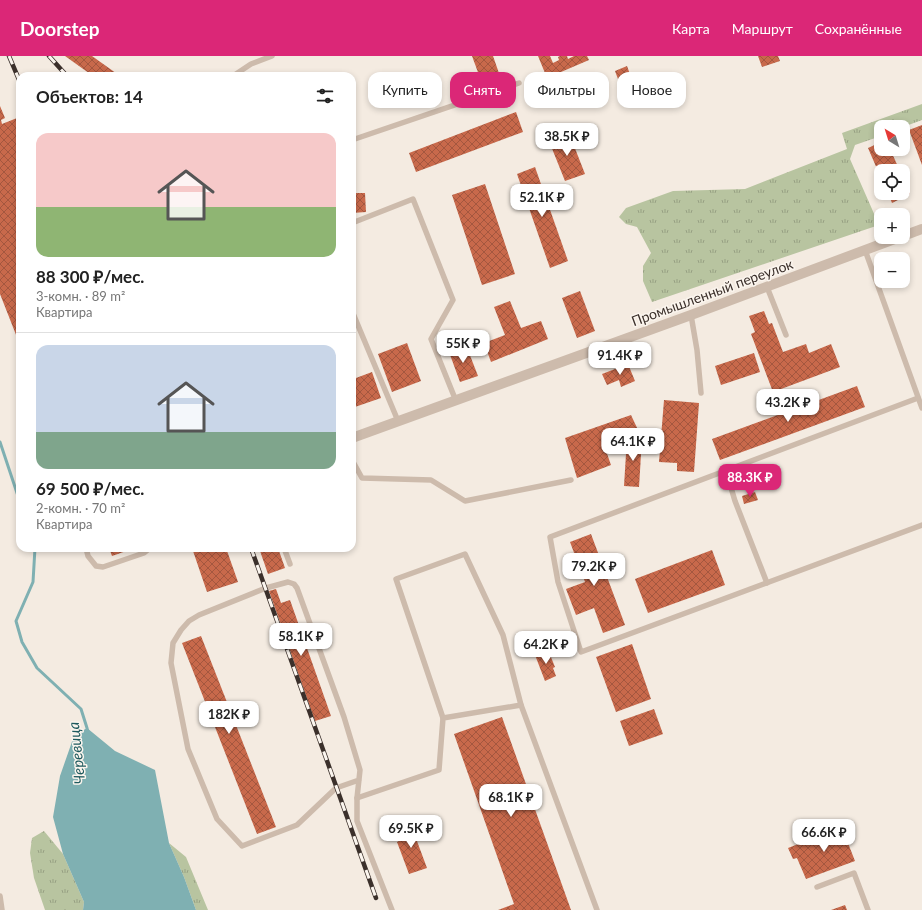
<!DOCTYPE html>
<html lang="ru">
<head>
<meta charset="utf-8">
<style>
	:root { --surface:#fff; --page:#f6f6f6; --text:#222; --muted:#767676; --line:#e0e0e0; --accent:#db2777 }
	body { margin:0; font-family:Lato,sans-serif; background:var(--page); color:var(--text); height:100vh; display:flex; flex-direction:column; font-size:15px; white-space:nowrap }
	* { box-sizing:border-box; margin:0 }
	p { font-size:13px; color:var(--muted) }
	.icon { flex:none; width:22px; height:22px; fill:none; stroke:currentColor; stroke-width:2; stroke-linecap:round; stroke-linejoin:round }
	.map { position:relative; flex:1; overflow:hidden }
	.drawer { position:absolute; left:16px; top:16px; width:340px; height:480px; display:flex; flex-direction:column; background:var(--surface); border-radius:12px; box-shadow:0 2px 6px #0003 }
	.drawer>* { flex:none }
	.banner { position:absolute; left:368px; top:16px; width:380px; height:36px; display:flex; gap:8px }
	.needle { width:26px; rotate:322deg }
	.buttons { position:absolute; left:874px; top:64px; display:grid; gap:8px }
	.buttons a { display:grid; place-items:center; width:36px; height:36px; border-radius:8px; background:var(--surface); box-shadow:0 2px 6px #0003; font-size:20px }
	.price { position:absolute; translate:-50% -34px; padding:0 9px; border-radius:8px; background:#fff; color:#222; font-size:13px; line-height:26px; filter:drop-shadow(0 1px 2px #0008) }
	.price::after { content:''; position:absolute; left:50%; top:24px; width:12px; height:9px; margin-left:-6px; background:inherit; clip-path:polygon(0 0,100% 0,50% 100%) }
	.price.on { background:var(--accent); color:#fff }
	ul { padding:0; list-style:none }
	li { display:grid; align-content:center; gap:8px; height:212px; padding:0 20px }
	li+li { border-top:1px solid var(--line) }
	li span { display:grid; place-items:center; height:124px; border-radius:12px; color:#555 }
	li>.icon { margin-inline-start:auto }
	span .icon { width:72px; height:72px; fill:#fffc; stroke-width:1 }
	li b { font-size:17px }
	h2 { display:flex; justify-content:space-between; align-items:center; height:48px; padding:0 20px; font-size:17px }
	.tag { padding:0 14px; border-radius:12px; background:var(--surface); box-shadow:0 2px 6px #0003; font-size:14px; line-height:36px }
	.tag.on { background:var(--accent); color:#fff }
	header { display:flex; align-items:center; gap:24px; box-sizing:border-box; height:56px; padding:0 20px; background:var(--accent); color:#fff }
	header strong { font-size:19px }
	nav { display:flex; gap:22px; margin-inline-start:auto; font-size:14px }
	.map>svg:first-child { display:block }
	.grass { fill:url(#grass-tufts) }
	.water { fill:#7fb0b2 }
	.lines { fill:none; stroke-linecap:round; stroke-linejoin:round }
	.stream { stroke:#7fb0b2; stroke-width:3 }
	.building { fill:url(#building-cross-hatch) }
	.service { stroke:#cdbbac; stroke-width:5.5 }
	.minor { stroke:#cdbbac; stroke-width:10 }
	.rail-casing { stroke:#3b302b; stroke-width:4.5 }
	.rail { stroke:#fbf5ee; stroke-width:3; stroke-dasharray:9; stroke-linecap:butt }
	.labels { text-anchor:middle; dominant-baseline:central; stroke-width:3; stroke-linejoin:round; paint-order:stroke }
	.street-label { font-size:14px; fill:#3b302b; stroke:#fbf5ee }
	.water-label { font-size:15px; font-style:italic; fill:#1f5a5e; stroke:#fbf5ee }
</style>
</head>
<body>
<header>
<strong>Doorstep</strong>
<nav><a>Карта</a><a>Маршрут</a><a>Сохранённые</a></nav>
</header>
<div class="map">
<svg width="922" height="854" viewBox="0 0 922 854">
	<defs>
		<pattern id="grass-tufts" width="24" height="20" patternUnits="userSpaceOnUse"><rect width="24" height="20" fill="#b8c4a0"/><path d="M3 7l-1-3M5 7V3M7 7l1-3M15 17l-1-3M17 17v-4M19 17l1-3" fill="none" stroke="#97a083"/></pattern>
		<pattern id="building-cross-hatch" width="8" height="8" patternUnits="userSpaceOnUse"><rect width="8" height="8" fill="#c8694b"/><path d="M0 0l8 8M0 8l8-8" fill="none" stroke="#a4573f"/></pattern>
	</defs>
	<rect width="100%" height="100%" fill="#f4ebe1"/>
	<g class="grass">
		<path d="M922 48V64L903 71H881V80L855 89 850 103 879 169 652 246 643 225V210L651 197 637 171 626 168 619 161 626 152 673 135 745 133 847 93 842 77Z"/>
		<path d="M44 775 63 798 84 846 83 854H45L34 822 30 797 32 782Z"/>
		<path d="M169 787 186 801 208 854H196L184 821Z"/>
	</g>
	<path class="water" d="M87 672 115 695 155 714 169 787 184 821 196 854H83L84 846 63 798 53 761 60 720 74 680Z"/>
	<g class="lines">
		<g class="stream">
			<path d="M0 386 20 446"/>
			<path d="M35 492 33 526 16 565 22 586 37 612 81 653 87 672 88 676"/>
		</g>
	</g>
	<g class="building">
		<path d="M65 0H92L120 20H93Z"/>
		<path d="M472 0H493L501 23 483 30Z"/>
		<path d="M538 0H550L553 7 559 4 558 1 560 0H567L568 3 574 0H587L589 4 547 22Z"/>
		<path d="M758 0H778L780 5 762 11Z"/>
		<path d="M627 10 638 40 626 44 615 15Z"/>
		<path d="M0 50 5 62 1 64 2 68 17 62 20 71V289L0 238Z"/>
		<path d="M516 56 523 76 416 116 409 97Z"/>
		<path d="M922 69V109L909 74Z"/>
		<path d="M569 77 585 118 565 125 549 85Z"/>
		<path d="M881 86V93H890L900 115H881V122L868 92Z"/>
		<path d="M535 111 568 205 550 212 517 118Z"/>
		<path d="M903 122 910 138 892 147 888 137H903Z"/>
		<path d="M485 128 515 218 482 229 452 139Z"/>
		<path d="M352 137H365L366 156 352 157Z"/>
		<path d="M580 235 595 275 577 282 562 242Z"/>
		<path d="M510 245 521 272 541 265 548 283 491 306 484 287 505 279 494 251Z"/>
		<path d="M764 255 769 268 772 267 783 296 806 288 809 297 831 288 840 311 773 336 751 278 755 276 749 260Z"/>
		<path d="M407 287 421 325 392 336 378 298Z"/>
		<path d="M466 289 478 320 460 326 449 296Z"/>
		<path d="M754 297 760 316 721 329 715 310Z"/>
		<path d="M628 308 635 325 621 331 619 324 607 329 602 318Z"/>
		<path d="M352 310 356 322 372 316 381 342 352 352Z"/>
		<path d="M857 330 865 351 720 404 712 383Z"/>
		<path d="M664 344 699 347 694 416 677 415V407L659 406Z"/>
		<path d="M631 359 639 376 604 389 611 409 577 422 565 382Z"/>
		<path d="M627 382H642L639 431 624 430Z"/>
		<path d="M755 436 758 444 744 448 742 440Z"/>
		<path d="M591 478 625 569 603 577 594 552 576 559 566 533 585 526 570 486Z"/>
		<path d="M109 492H135L112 500Z"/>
		<path d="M192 492H226L238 526 207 536Z"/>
		<path d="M259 492H278L285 512 268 518Z"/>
		<path d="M712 494 725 529 648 557 635 523Z"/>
		<path d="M276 533 281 547 290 544 331 660 315 665 269 535Z"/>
		<path d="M201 580 276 771 257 778 182 587Z"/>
		<path d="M632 588 651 643 616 656 596 601Z"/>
		<path d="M548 594 555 611 553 612 556 620 545 625 535 599Z"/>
		<path d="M654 653 663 678 629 690 620 665Z"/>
		<path d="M502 661 571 854H498L514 848 454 678Z"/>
		<path d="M408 761 427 812 409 818 397 786 405 782 399 764Z"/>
		<path d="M847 769 851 780 846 782 855 805 806 823 797 802 793 803 788 792Z"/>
		<path d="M845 849 847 854H831Z"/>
	</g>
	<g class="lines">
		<g class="service">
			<path d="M233 20 251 8 272 0"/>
			<path d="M352 84 519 27"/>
			<path d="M352 167 413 143 453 244 431 283 456 345"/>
			<path d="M865 194 922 352"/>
			<path d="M767 231 786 279"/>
			<path d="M352 255 398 365"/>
			<path d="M691 259 697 294 701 337"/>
			<path d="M918 342 550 481 558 526 581 596 922 469"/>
			<path d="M352 404 362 422 431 424 465 445 571 424"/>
			<path d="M726 415 735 445 767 527"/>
			<path d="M86 492 88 500 96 510 103 511 144 497 150 492"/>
			<path d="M284 492 290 508"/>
			<path d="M443 662 396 523 465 498 503 579 521 649"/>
			<path d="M359 724 336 732 297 769 242 790 217 763 188 693 171 607 173 587 181 574 189 565 199 559 266 532 288 526 294 528 297 532 344 661 360 714 357 742V765L392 854"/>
			<path d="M357 742 439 714 443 662 521 649 597 854"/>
			<path d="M817 831 854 817 868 854"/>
			<path d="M0 840 2 854"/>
		</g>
		<g class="minor">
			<path d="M903 180 922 173"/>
			<path d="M352 382 691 259 900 181"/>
		</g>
		<g class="rail-casing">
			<g id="rail">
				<path d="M9 0 20 26"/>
				<path d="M49 0 67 20"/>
				<path d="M251 492 376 842"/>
			</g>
		</g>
		<use href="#rail" class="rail"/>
	</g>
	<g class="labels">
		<g class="street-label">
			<text transform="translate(712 236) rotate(-20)">Промышленный переулок</text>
		</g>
		<g class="water-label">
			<text transform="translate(76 697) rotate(-96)">Черевица</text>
		</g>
	</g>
</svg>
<div class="buttons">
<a><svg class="needle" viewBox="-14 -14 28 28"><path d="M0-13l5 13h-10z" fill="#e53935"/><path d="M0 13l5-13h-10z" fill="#767676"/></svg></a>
<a><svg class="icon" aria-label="locate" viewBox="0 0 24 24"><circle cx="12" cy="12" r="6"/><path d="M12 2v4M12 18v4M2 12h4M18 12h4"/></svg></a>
<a>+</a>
<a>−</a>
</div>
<b class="price" style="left:567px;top:101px">38.5K ₽</b>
<b class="price" style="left:542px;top:162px">52.1K ₽</b>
<b class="price" style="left:463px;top:308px">55K ₽</b>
<b class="price" style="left:620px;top:320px">91.4K ₽</b>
<b class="price" style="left:788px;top:367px">43.2K ₽</b>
<b class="price" style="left:633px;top:406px">64.1K ₽</b>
<b class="price on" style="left:750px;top:442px">88.3K ₽</b>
<b class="price" style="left:594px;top:531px">79.2K ₽</b>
<b class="price" style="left:301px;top:601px">58.1K ₽</b>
<b class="price" style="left:546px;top:609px">64.2K ₽</b>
<b class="price" style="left:229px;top:679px">182K ₽</b>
<b class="price" style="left:511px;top:762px">68.1K ₽</b>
<b class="price" style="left:411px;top:793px">69.5K ₽</b>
<b class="price" style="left:824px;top:797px">66.6K ₽</b>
<div class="banner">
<a class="tag">Купить</a>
<a class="tag on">Снять</a>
<a class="tag">Фильтры</a>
<a class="tag">Новое</a>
</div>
<section class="drawer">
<h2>Объектов: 14<svg class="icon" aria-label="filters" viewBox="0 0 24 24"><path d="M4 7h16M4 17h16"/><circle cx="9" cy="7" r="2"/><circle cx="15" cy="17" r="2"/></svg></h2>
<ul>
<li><span style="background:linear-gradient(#f6c9c9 60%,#8fb573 0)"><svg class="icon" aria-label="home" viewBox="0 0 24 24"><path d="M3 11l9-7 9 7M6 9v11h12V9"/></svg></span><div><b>88 300 ₽/мес.</b><p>3-комн. · 89 m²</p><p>Квартира</p></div></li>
<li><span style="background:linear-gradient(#c9d6e8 70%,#7fa58c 0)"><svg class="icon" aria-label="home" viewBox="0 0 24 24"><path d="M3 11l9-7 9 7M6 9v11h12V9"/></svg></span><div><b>69 500 ₽/мес.</b><p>2-комн. · 70 m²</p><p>Квартира</p></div></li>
</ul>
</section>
</div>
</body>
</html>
